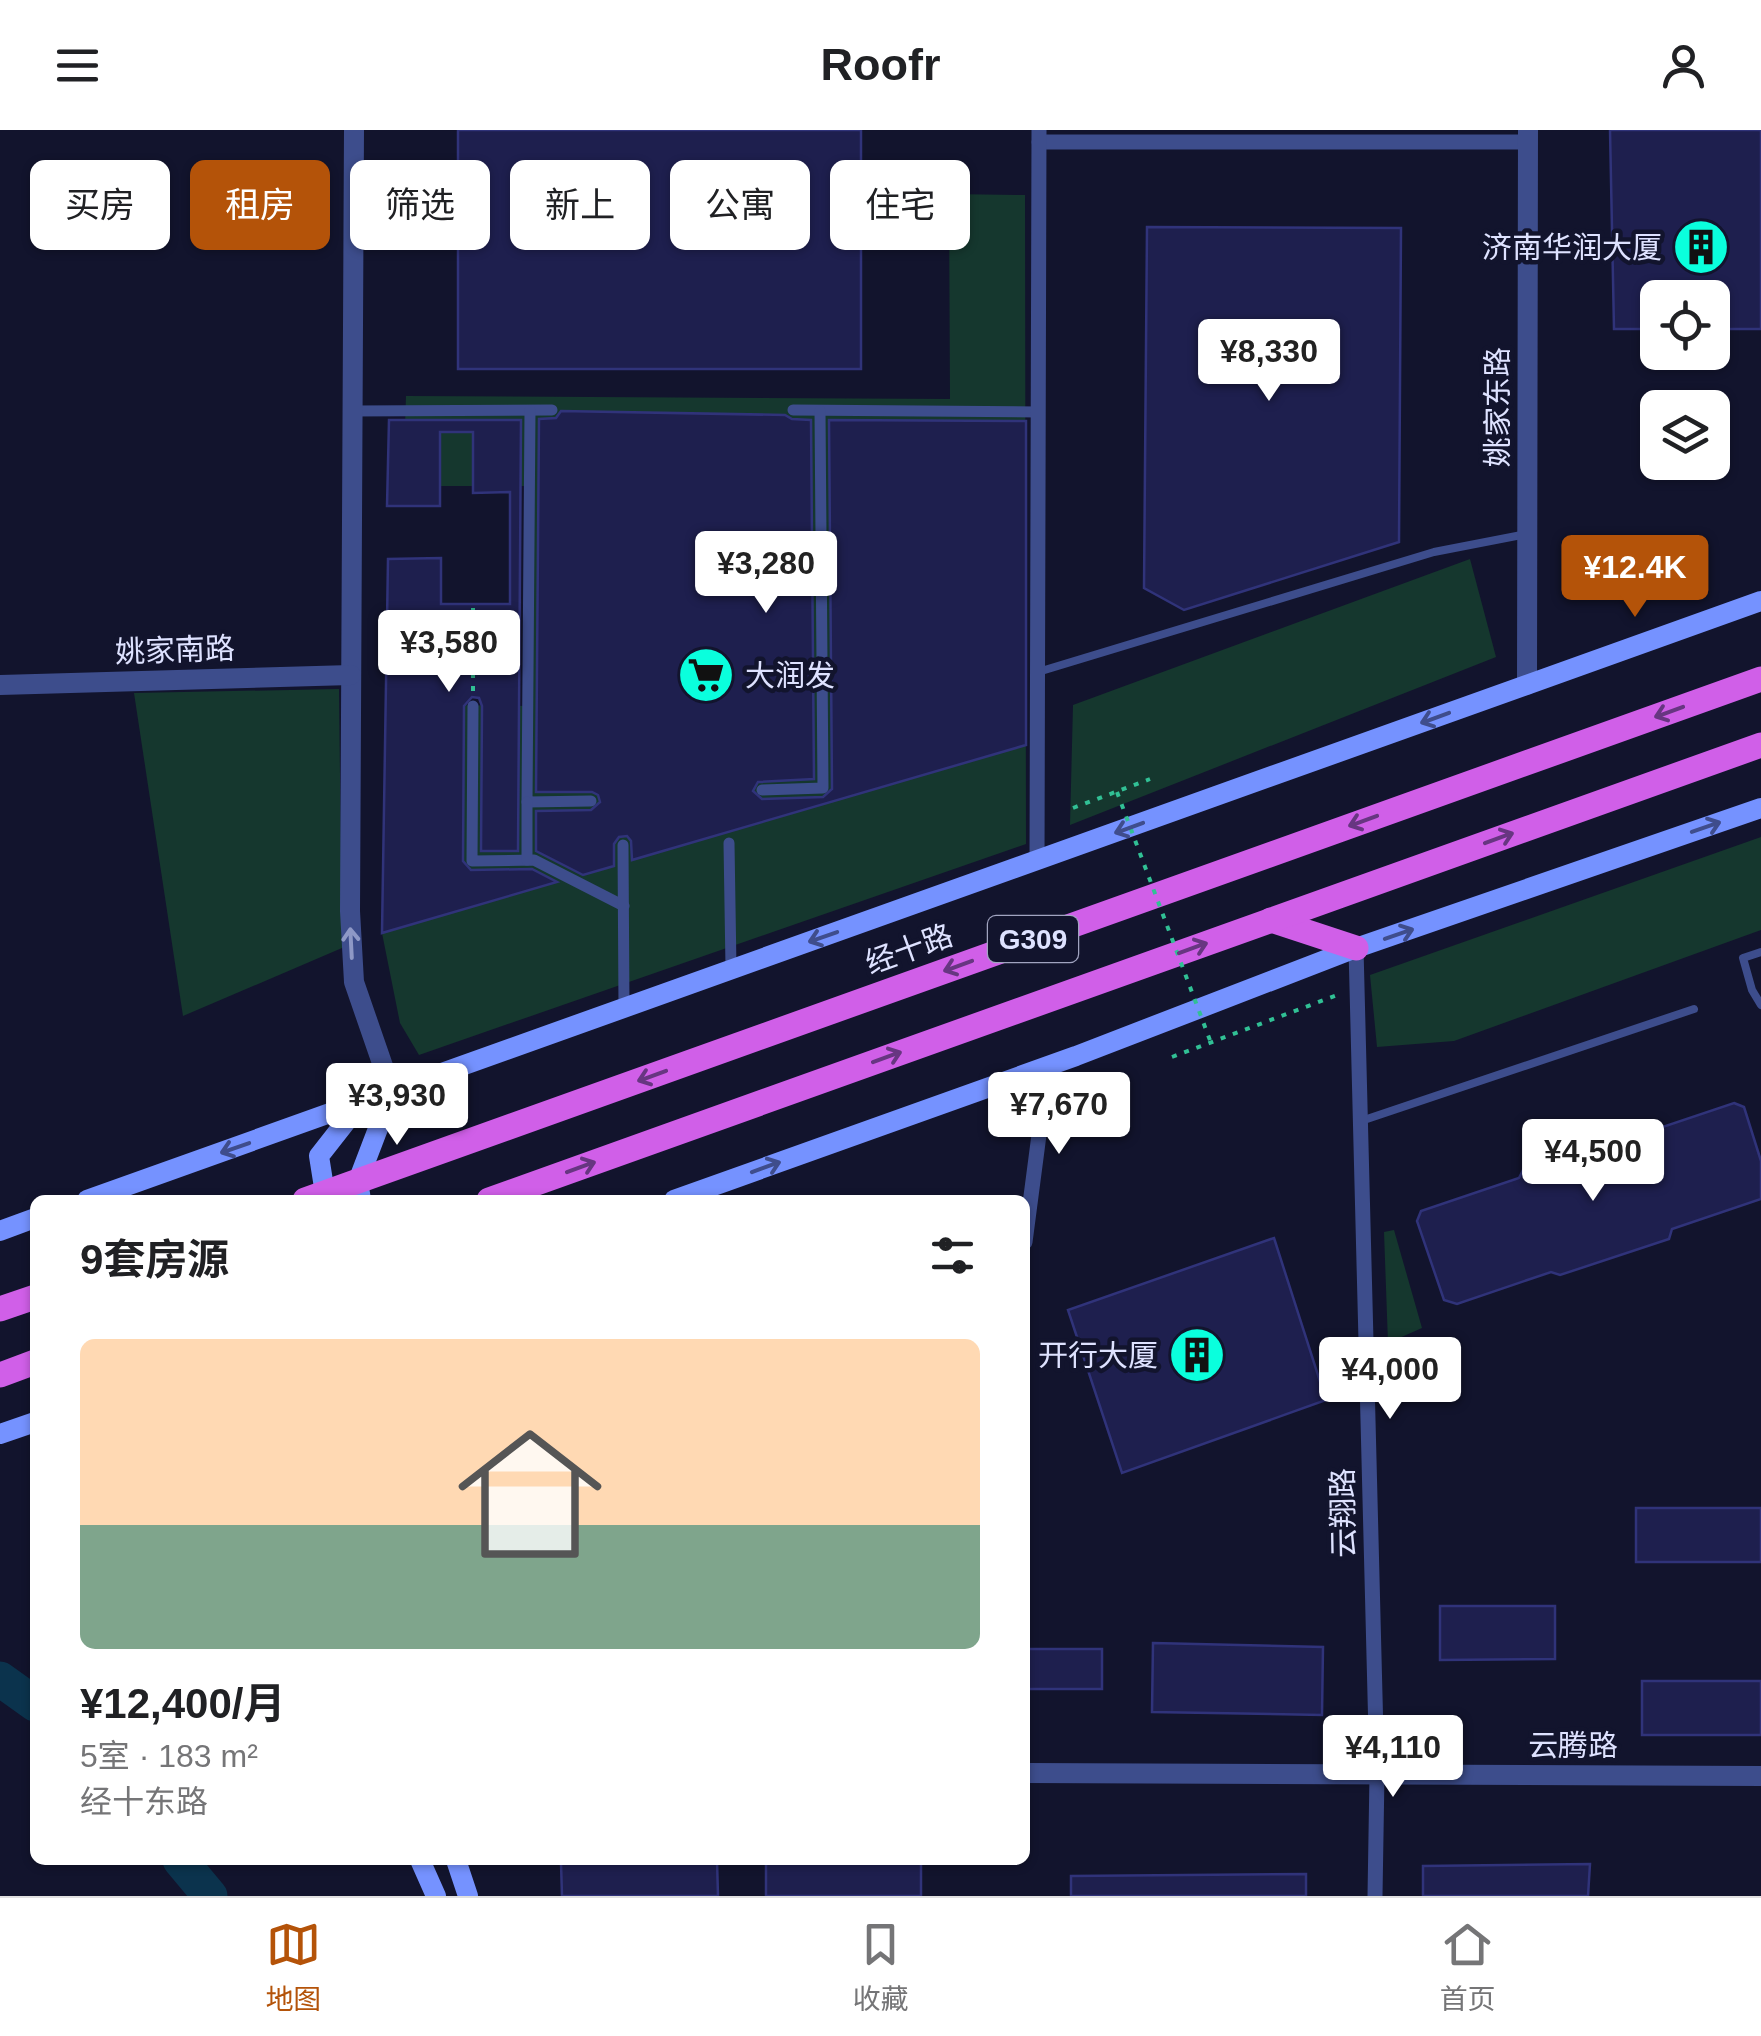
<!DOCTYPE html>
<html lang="zh">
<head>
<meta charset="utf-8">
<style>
	:root { --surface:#fff; --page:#f2f2f2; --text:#202124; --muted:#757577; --line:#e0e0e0; --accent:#b45309 }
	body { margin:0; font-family:Arial,"Noto Sans SC",sans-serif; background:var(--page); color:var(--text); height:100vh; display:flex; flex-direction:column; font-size:38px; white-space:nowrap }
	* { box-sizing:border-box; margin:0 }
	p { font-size:32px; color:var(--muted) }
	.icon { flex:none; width:55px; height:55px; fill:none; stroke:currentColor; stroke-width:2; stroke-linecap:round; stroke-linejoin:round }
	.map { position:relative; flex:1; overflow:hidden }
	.drawer { position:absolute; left:30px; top:1065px; width:1000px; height:670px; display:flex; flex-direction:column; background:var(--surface); border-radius:15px; box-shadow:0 2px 8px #0004 }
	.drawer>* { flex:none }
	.top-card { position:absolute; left:30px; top:30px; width:1000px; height:90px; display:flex; gap:20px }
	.buttons { position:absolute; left:1640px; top:150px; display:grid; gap:20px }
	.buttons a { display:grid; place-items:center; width:90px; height:90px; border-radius:15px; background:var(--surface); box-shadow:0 2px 8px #0004; font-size:50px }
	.price { position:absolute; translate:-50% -85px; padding:0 22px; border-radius:10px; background:#fff; color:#222; font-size:32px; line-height:65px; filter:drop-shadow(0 2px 5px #0008) }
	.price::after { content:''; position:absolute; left:50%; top:60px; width:30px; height:22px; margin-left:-15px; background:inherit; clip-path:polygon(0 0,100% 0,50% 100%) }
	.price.selected { background:var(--accent); color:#fff }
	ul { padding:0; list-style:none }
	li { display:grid; align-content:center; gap:20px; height:530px; padding:0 50px }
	li span { display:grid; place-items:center; height:310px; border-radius:15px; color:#555 }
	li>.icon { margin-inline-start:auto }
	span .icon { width:180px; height:180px; fill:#fffc; stroke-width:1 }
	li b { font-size:42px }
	h2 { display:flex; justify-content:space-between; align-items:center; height:120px; padding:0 50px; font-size:42px }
	.chip { padding:0 35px; border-radius:15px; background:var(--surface); box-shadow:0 2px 8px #0004; font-size:35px; line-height:90px }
	.chip.selected { background:var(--accent); color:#fff }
	header { display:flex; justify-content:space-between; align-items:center; height:130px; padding:0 50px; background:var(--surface); font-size:45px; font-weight:800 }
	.dock { display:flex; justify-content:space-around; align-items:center; height:140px; border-top:2px solid var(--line); background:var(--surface); font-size:28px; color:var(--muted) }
	.dock a { display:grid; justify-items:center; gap:5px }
	.dock .selected { color:var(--accent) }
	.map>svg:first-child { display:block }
	.green { fill:#15372e }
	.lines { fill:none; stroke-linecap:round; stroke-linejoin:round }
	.river { stroke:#0b334d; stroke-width:35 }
	.building { fill:#1e1f4e; stroke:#30337a; stroke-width:2.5 }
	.path { stroke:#31c095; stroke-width:4; stroke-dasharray:5 8; stroke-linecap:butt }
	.service { stroke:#3d4d8c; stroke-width:8 }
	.pedestrian { stroke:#3d4d8c; stroke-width:11 }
	.minor { stroke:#3d4d8c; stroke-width:15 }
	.tertiary { stroke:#3d4d8c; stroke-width:20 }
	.secondary { stroke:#7592ff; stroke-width:20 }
	.trunk { stroke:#d05fe8; stroke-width:25 }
	.path-bridge { stroke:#31c095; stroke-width:4; stroke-dasharray:5 8; stroke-linecap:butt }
	.oneway { stroke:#673681 }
	.oneway2 { stroke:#3f4d8c }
	.oneway3 { stroke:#8e98c6 }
	.labels { text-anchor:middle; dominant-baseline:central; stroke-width:9; stroke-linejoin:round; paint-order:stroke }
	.shield { fill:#12142d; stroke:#a1a4c0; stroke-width:2.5 }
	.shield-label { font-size:28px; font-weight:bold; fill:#dee2ff }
	.poi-label { font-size:30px; fill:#dee2ff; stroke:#12142d; text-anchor:end }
	.street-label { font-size:30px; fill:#dee2ff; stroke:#12142d }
</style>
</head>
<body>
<header><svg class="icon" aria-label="menu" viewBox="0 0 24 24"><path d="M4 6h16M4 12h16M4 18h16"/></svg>Roofr<svg class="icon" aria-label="person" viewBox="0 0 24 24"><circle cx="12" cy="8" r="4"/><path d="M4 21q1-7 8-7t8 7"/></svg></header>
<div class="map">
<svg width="1761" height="1766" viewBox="0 0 1761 1766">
	<rect width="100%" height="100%" fill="#12142d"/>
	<g class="green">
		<path d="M949 64 1025 65 1026 714 419 925 400 893 382 803 388 429 441 428V575L529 576 532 356H403L406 266 950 269Z"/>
		<path d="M1470 429 1496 527 1070 695 1073 575Z"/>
		<path d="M339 559 342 818 183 886 134 563Z"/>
		<path d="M1761 707V800L1454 911 1377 917 1370 845Z"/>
		<path d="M1394 1100 1422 1198 1388 1213 1384 1102Z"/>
	</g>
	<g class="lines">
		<g class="river">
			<path d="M0 1549 35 1574"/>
			<path d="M180 1730 210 1766"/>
		</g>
	</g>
	<g class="building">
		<rect x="458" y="0" width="403" height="239"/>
		<path d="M1610 0H1761V199H1712V168H1658V199H1614Z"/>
		<path d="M1147 97 1401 98 1399 412 1184 480 1144 458Z"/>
		<path d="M561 281 785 285 792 289 811 290 814 649 758 652 753 661 762 669 823 667 832 659 829 290 1026 291V615L632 730 631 711 627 706 619 707 614 714V736L583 745 536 721V681L591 680 600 672 598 665 592 662H536L539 289 556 288Z"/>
		<path d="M389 290H521L518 721H481L482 576 479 568 472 567 464 576 463 731 471 740 532 739 557 752 382 803 388 429 441 428V474H510V362L473 363V302H440V376H387Z"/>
		<path d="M1734 973 1744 977 1761 1031V1069L1672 1099 1669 1109 1560 1145 1551 1142 1457 1174 1444 1170 1417 1091 1421 1081 1519 1048 1524 1038 1626 1003 1636 1006Z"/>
		<path d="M1274 1108 1326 1270 1122 1343 1068 1180Z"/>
		<rect x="1636" y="1378" width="125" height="54"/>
		<path d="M1440 1476H1555V1529L1440 1530Z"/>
		<path d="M1153 1513 1323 1517 1322 1585 1152 1582Z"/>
		<rect x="1025" y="1519" width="77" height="40"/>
		<rect x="1642" y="1551" width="119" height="54"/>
		<path d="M717 1730 718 1766H562L561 1733Z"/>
		<path d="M766 1732 921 1733V1766H766Z"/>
		<path d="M1590 1734 1588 1766H1423V1736Z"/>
		<path d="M1306 1744V1766H1071V1746Z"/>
	</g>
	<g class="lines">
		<g class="path">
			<path d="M473 561V474"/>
			<path d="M1172 927 1340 864"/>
		</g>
		<g class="service">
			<path d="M1038 542 1434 422 1527 404"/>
			<path d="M1761 822 1743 828 1752 860 1761 875"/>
			<path d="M1361 991 1694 879"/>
		</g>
		<g class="pedestrian">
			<path d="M793 280 1038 282"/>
			<path d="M353 281 552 280"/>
			<path d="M530 281 527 672 591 671"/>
			<path d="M473 576 472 731 534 730 624 776"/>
			<path d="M762 660 823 658 820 281"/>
			<path d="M729 713 731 838"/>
			<path d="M623 715 624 879"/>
			<path d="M527 730V672"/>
		</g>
		<g class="minor">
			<path d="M1039 12H1528"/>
			<path d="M1037 730 1039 0"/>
			<path d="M1356 818 1377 1644 1375 1766"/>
			<path d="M1025 1112 1048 936"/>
		</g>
		<g class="tertiary">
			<path d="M354 0 350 781 354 852 392 962"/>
			<path d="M0 555 351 545"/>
			<path d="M1527 555 1528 0"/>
			<path d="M1025 1643 1761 1646"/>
		</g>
		<g class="secondary">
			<path d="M87 1070 1761 471"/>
			<path d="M326 1070 319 1026 359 975"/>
			<path d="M361 1070 358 1051 392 962"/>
			<path d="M674 1070 1076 926 1356 818 1761 678"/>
			<path d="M0 1101 35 1088"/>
			<path d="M0 1304 35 1292"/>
			<path d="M420 1730 436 1766"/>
			<path d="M456 1730 468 1766"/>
		</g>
		<g class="trunk">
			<path d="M1271 790 1356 818"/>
			<path d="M305 1070 1761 549"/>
			<path d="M489 1070 1761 615"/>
			<path d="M0 1179 35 1167"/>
			<path d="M0 1245 35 1232"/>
		</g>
		<g class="path-bridge">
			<path d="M1117 662 1211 913"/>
			<path d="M1073 678 1150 649"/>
		</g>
	</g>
	<defs><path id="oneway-shaft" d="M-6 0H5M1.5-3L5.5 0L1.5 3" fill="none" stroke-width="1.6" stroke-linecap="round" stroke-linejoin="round" transform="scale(2.5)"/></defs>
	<g class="oneway">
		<use href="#oneway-shaft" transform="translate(1669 582) rotate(160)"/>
		<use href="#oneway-shaft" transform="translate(1363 691) rotate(160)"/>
		<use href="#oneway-shaft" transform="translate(1499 708) rotate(-20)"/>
		<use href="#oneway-shaft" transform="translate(1193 818) rotate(-20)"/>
		<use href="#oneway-shaft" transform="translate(958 836) rotate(160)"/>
		<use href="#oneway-shaft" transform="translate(887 927) rotate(-20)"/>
		<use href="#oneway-shaft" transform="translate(652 946) rotate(160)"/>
		<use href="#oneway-shaft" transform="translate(581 1037) rotate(-20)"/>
	</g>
	<g class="oneway2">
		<use href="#oneway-shaft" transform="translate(1435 588) rotate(160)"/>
		<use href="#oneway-shaft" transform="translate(1706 697) rotate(-19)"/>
		<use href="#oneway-shaft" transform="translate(1129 698) rotate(160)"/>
		<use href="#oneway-shaft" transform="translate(1399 804) rotate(-19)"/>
		<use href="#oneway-shaft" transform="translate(823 807) rotate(161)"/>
		<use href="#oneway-shaft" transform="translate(235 1018) rotate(161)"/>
		<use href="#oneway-shaft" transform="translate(766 1037) rotate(-20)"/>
	</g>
	<use class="oneway3" href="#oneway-shaft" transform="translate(351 813) rotate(-93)"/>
	<defs>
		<g id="building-disc" transform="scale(2.875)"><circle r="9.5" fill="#0affdd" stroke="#12142d"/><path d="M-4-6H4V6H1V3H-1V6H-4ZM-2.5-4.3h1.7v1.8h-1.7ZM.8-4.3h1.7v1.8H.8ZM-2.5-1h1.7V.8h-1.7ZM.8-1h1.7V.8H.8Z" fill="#111"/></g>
		<g id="supermarket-disc" transform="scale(2.875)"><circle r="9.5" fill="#0affdd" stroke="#12142d"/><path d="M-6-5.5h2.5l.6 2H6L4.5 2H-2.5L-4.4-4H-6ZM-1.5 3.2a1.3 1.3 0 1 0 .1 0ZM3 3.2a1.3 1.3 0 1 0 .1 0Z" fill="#111"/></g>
	</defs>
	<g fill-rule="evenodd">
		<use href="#building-disc" x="1701" y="117"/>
		<use href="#supermarket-disc" x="706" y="545"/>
		<use href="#building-disc" x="1197" y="1225"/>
	</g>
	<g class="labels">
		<rect class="shield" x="988" y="786" width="90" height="46" rx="8"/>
		<g class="shield-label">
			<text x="1033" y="809">G309</text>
		</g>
		<g class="poi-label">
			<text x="1662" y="117">济南华润大厦</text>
			<text x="745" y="545" text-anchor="start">大润发</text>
			<text x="1158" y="1225">开行大厦</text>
		</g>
		<g class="street-label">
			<text transform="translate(1497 277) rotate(-90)">姚家东路</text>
			<text transform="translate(175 520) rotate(-2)">姚家南路</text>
			<text transform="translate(909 819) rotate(-20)">经十路</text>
			<text transform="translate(1343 1383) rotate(-91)">云翔路</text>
			<text x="1573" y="1615">云腾路</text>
		</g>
	</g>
</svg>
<div class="buttons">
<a><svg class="icon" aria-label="locate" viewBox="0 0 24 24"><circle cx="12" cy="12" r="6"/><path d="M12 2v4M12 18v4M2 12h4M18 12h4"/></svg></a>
<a><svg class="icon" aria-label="layers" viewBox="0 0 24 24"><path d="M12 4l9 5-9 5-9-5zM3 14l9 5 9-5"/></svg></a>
</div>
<b class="price" style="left:1269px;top:274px">¥8,330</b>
<b class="price" style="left:766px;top:486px">¥3,280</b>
<b class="price selected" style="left:1635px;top:490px">¥12.4K</b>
<b class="price" style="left:449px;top:565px">¥3,580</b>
<b class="price" style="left:397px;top:1018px">¥3,930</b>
<b class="price" style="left:1059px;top:1027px">¥7,670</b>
<b class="price" style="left:1593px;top:1074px">¥4,500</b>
<b class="price" style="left:1390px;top:1292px">¥4,000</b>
<b class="price" style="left:1393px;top:1670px">¥4,110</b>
<div class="top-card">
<a class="chip">买房</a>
<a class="chip selected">租房</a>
<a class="chip">筛选</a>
<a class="chip">新上</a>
<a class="chip">公寓</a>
<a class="chip">住宅</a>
</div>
<section class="drawer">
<h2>9套房源<svg class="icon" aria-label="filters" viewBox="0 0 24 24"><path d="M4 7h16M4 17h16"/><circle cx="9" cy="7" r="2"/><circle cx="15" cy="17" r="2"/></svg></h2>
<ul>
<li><span style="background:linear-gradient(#ffd9b3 60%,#7fa58c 0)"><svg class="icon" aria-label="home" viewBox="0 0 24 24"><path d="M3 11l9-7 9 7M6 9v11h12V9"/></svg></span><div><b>¥12,400/月</b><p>5室 · 183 m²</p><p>经十东路</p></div></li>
</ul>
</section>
</div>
<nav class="dock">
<a class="selected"><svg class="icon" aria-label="map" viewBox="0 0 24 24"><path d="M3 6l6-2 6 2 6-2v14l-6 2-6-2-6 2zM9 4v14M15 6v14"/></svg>地图</a>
<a><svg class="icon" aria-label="saved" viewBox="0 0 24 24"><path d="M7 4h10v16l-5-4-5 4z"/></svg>收藏</a>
<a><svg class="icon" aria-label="home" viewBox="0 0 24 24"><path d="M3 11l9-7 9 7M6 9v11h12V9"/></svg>首页</a>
</nav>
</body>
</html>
